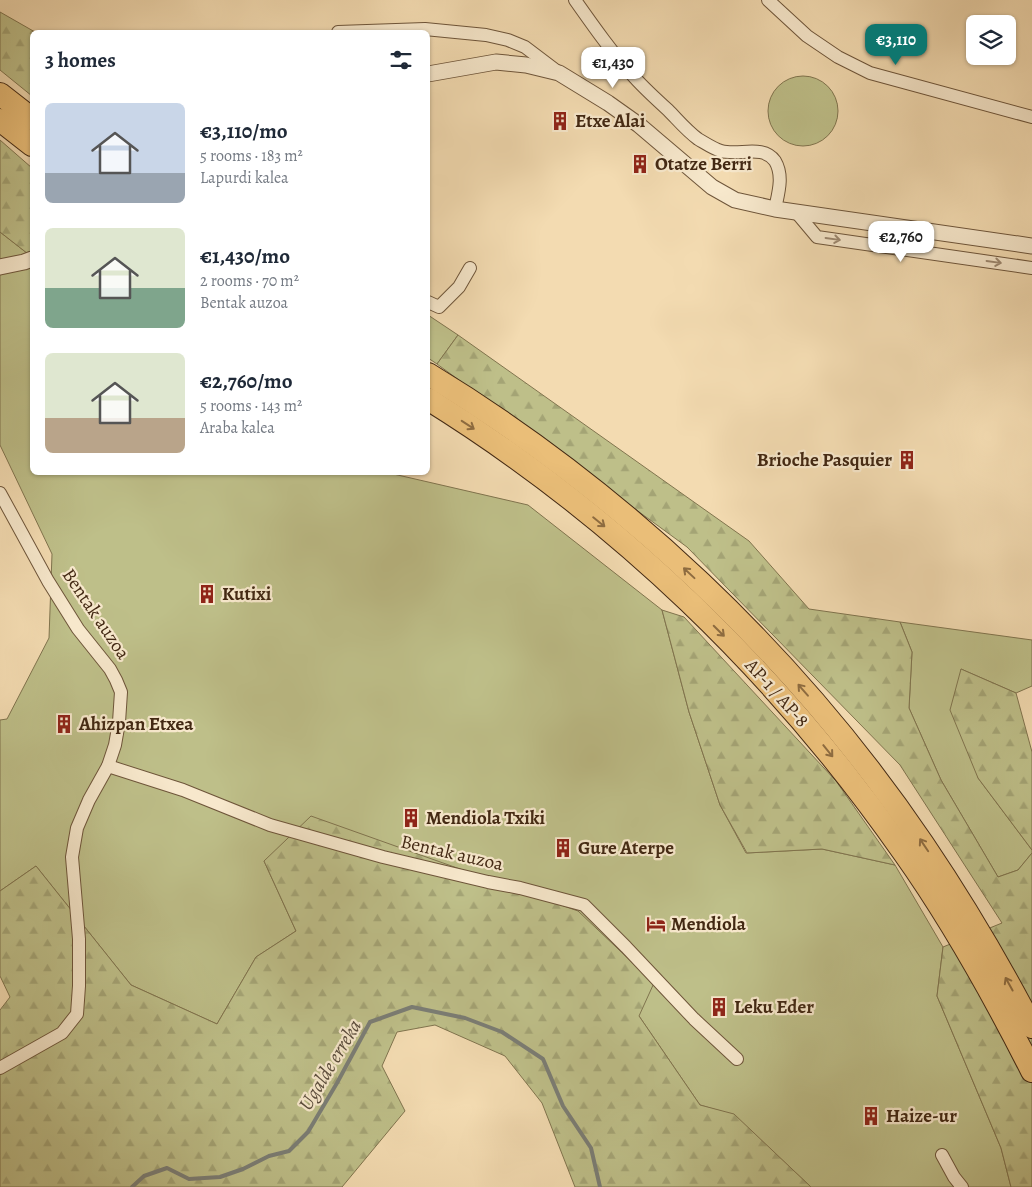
<!DOCTYPE html>
<html lang="en">
<head>
<meta charset="utf-8">
<style>
	:root { --surface:#fff; --page:#f2f2f3; --text:#1f2937; --muted:#747a83; --accent:#0f766e }
	body { margin:0; font-family:Alegreya,serif; background:var(--page); color:var(--text); height:100vh; display:flex; flex-direction:column; font-size:19px; white-space:nowrap }
	* { box-sizing:border-box; margin:0 }
	p { font-size:16px; color:var(--muted) }
	.icon { flex:none; width:28px; height:28px; fill:none; stroke:currentColor; stroke-width:2; stroke-linecap:round; stroke-linejoin:round }
	.map { position:relative; flex:1; overflow:hidden }
	.drawer { position:absolute; left:30px; top:30px; width:400px; height:445px; display:flex; flex-direction:column; background:var(--surface); border-radius:8px; box-shadow:0 1px 4px #0004 }
	.drawer>* { flex:none }
	.fabs { position:absolute; left:966px; top:15px; display:grid; gap:10px }
	.fabs a { display:grid; place-items:center; width:50px; height:50px; border-radius:8px; background:var(--surface); box-shadow:0 1px 4px #0004; font-size:25px }
	.price { position:absolute; translate:-50% -42px; padding:0 11px; border-radius:10px; background:#fff; color:#222; font-size:16px; line-height:32px; filter:drop-shadow(0 1px 2px #0008) }
	.price::after { content:''; position:absolute; left:50%; top:30px; width:15px; height:11px; margin-left:-8px; background:inherit; clip-path:polygon(0 0,100% 0,50% 100%) }
	.price.selected { background:var(--accent); color:#fff }
	ul { padding:0; list-style:none }
	li { display:flex; align-items:center; gap:15px; height:125px; padding:0 15px }
	li span { display:grid; place-items:center; flex:none; width:140px; height:100px; border-radius:8px; color:#555 }
	li>.icon { margin-inline-start:auto }
	span .icon { width:60px; height:60px; fill:#fffc; stroke-width:1 }
	li b { font-size:21px }
	h2 { display:flex; justify-content:space-between; align-items:center; height:60px; padding:0 15px; font-size:21px }
	.map>svg:first-child { display:block }
	.green { fill:#bebf89; stroke:#80744e }
	.forest { fill:url(#forest-firs); stroke:#80744e }
	.lines { fill:none; stroke-linecap:round; stroke-linejoin:round }
	.stream { stroke:#7b7e76; stroke-width:4 }
	.minor-casing { stroke:#6e553a; stroke-width:14 }
	.tertiary-casing { stroke:#6e553a; stroke-width:17 }
	.motorway-casing { stroke:#422813; stroke-width:24 }
	.minor { stroke:#f7e8cc; stroke-width:12 }
	.tertiary { stroke:#f7e8cc; stroke-width:15 }
	.motorway { stroke:#eabe78; stroke-width:22 }
	.oneway { stroke:#9c8870 }
	.oneway2 { stroke:#8e6c40 }
	.labels { text-anchor:middle; dominant-baseline:central; stroke-width:4.5; stroke-linejoin:round; paint-order:stroke }
	.poi-label { font-size:19px; font-weight:bold; fill:#422813; stroke:#f7e8cc; text-anchor:start }
	.street-label { font-size:19px; fill:#422813; stroke:#f7e8cc }
	.water-label { font-size:20px; font-style:italic; fill:#5a4c3c; stroke:#f7e8cc }
</style>
</head>
<body>
<div class="map">
<svg width="1032" height="1187" viewBox="0 0 1032 1187">
	<defs>
		<pattern id="forest-firs" width="22" height="20" patternUnits="userSpaceOnUse" patternTransform="scale(1.25)"><rect width="22" height="20" fill="#bebf89"/><path d="M5 1l3.5 6h-7zM16 11l3.5 6h-7z" fill="#a4a475"/></pattern>
	</defs>
	<rect width="100%" height="100%" fill="#f3dbb1"/>
	<filter id="stains"><feTurbulence type="fractalNoise" baseFrequency=".004" numOctaves="4"/><feColorMatrix values="0 0 0 0 .2 0 0 0 0 .09 0 0 0 0 .02 0 0 0 .5 -.17"/></filter>
	<radialGradient id="worn" r=".72"><stop offset=".6" stop-color="#630" stop-opacity="0"/><stop offset="1" stop-color="#630" stop-opacity=".3"/></radialGradient>
	<g class="green">
		<circle cx="803" cy="111" r="35"/>
		<path d="M0 232 32 257V472L389 473 528 505 662 610 689 712 720 805 746 853 822 849 895 865 943 947 937 996 1001 1148 1011 1187H811L734 1115 700 1105 639 1016 264 861 296 931 256 957 217 1024 131 985 36 866 0 891V720L7 719 49 638 52 554 0 445Z"/>
		<path d="M428 315 458 335 437 364 428 358Z"/>
		<path d="M900 622 1032 640V686L1016 693 961 669 978 778 1032 850V853L1018 870 998 877 941 780 909 708 912 652Z"/>
	</g>
	<g class="forest">
		<path d="M0 12 35 32H32V96L0 70Z"/>
		<path d="M0 140 32 168V257L0 232Z"/>
		<path d="M458 335 749 541 809 609 900 622 912 652 909 708 941 780 998 877 1018 870 1032 853V1187H1011L1001 1148 937 996 943 947 1002 923 900 765 687 547 437 364Z"/>
		<path d="M662 610 684 617 836 781 895 865 822 849 747 853 720 805 689 712Z"/>
		<path d="M961 669 1016 693 1032 752V850L978 778 950 710Z"/>
		<path d="M311 816 578 911 654 983 639 1016 700 1105 734 1114 811 1187H575L542 1103 505 1056 435 1025 397 1032 382 1066 405 1111 342 1187H0V1010L10 997 0 976V891L36 866 131 985 217 1024 256 957 296 931 264 861Z"/>
	</g>
	<g class="lines">
		<path class="stream" d="M132 1187 144 1176 167 1168 189 1179 220 1177 243 1169 269 1156 289 1151 308 1132 337 1083 370 1022 412 1007 465 1018 502 1032 543 1059 563 1106 591 1148 600 1187"/>
		<g class="minor-casing">
			<g id="minor">
				<path d="M575 0C594 27 613 54 635 78 645 89 657 100 668 110 677 119 687 131 698 139 705 143 714 149 721 151 739 156 763 144 775 161 784 176 778 194 775 209"/>
				<path d="M768 0 807 36 838 57 870 73 1032 117"/>
				<path d="M338 32 425 29 486 35 508 40 525 47 558 72"/>
				<path d="M796 212 817 237 1032 268"/>
				<path d="M428 302 439 307 459 287 470 268"/>
				<path d="M0 493 48 581 78 629 110 669 116 680 121 692 119 722 115 745 108 766 89 800 77 828 72 857 79 939V986L77 1014 62 1033 0 1068"/>
				<path d="M108 766 183 790 270 825 383 857 488 882 520 888 584 905 626 947 694 1019 737 1059"/>
				<path d="M942 1155 954 1177 962 1187"/>
			</g>
		</g>
		<g class="tertiary-casing">
			<g id="tertiary">
				<path d="M428 74 496 62 526 65 559 73 608 103 639 125 712 187 735 200 775 209 1032 246"/>
				<path d="M0 267 24 262 32 259"/>
			</g>
		</g>
		<g class="motorway-casing">
			<g id="motorway">
				<path d="M0 94 32 119"/>
				<path d="M0 120 32 145"/>
				<path d="M428 374C622 492 796 656 923 844 963 903 999 964 1032 1027"/>
				<path d="M428 399C616 516 777 671 904 853 953 922 994 996 1032 1071"/>
			</g>
		</g>
		<use href="#minor" class="minor"/>
		<use href="#tertiary" class="tertiary"/>
		<use href="#motorway" class="motorway"/>
	</g>
	<defs><path id="oneway-shaft" d="M-6 0H5M1.5-3L5.5 0L1.5 3" fill="none" stroke-width="1.6" stroke-linecap="round" stroke-linejoin="round" transform="scale(1.25)"/></defs>
	<g class="oneway">
		<use href="#oneway-shaft" transform="translate(833 239) rotate(8)"/>
		<use href="#oneway-shaft" transform="translate(994 262) rotate(8)"/>
	</g>
	<g class="oneway2">
		<use href="#oneway-shaft" transform="translate(468 425) rotate(33)"/>
		<use href="#oneway-shaft" transform="translate(599 522) rotate(39)"/>
		<use href="#oneway-shaft" transform="translate(689 573) rotate(-137)"/>
		<use href="#oneway-shaft" transform="translate(719 631) rotate(45)"/>
		<use href="#oneway-shaft" transform="translate(803 690) rotate(-131)"/>
		<use href="#oneway-shaft" transform="translate(828 751) rotate(51)"/>
		<use href="#oneway-shaft" transform="translate(924 845) rotate(-124)"/>
		<use href="#oneway-shaft" transform="translate(1009 984) rotate(-119)"/>
	</g>
	<defs>
		<g id="building-bare" transform="scale(1.5)"><path d="M-4-6H4V6H1V3H-1V6H-4ZM-2.5-4.3h1.7v1.8h-1.7ZM.8-4.3h1.7v1.8H.8ZM-2.5-1h1.7V.8h-1.7ZM.8-1h1.7V.8H.8Z" fill="#8f2418" stroke="#f7e8cc" stroke-width="2.5" paint-order="stroke"/></g>
		<g id="hotel-bare" transform="scale(1.5)"><path d="M-6-4.5h1.5V1H6V5H4.5V3h-9V5H-6ZM-4 0a1.8 1.8 0 1 1 3.6 0ZM.5 0V-2.5h3Q6-2.5 6 0Z" fill="#8f2418" stroke="#f7e8cc" stroke-width="2.5" paint-order="stroke"/></g>
	</defs>
	<g fill-rule="evenodd">
		<use href="#building-bare" x="560" y="121"/>
		<use href="#building-bare" x="640" y="164"/>
		<use href="#building-bare" x="907" y="460"/>
		<use href="#building-bare" x="207" y="594"/>
		<use href="#building-bare" x="64" y="724"/>
		<use href="#building-bare" x="411" y="818"/>
		<use href="#building-bare" x="563" y="848"/>
		<use href="#hotel-bare" x="656" y="924"/>
		<use href="#building-bare" x="719" y="1007"/>
		<use href="#building-bare" x="871" y="1116"/>
	</g>
	<g class="labels">
		<g class="poi-label">
			<text x="575" y="121">Etxe Alai</text>
			<text x="655" y="164">Otatze Berri</text>
			<text x="892" y="460" text-anchor="end">Brioche Pasquier</text>
			<text x="222" y="594">Kutixi</text>
			<text x="79" y="724">Ahizpan Etxea</text>
			<text x="426" y="818">Mendiola Txiki</text>
			<text x="578" y="848">Gure Aterpe</text>
			<text x="671" y="924">Mendiola</text>
			<text x="734" y="1007">Leku Eder</text>
			<text x="886" y="1116">Haize-ur</text>
		</g>
		<g class="street-label">
			<text transform="translate(96 614) rotate(56)">Bentak auzoa</text>
			<text transform="translate(777 693) rotate(48)">AP-1 / AP-8</text>
			<text transform="translate(452 853) rotate(13)">Bentak auzoa</text>
		</g>
		<g class="water-label">
			<text transform="translate(330 1065) rotate(-59)">Ugalde erreka</text>
		</g>
	</g>
	<rect width="100%" height="100%" filter="url(#stains)"/>
	<rect width="100%" height="100%" fill="url(#worn)"/>
</svg>
<div class="fabs">
<a><svg class="icon" aria-label="layers" viewBox="0 0 24 24"><path d="M12 4l9 5-9 5-9-5zM3 14l9 5 9-5"/></svg></a>
</div>
<b class="price selected" style="left:896px;top:66px">€3,110</b>
<b class="price" style="left:613px;top:89px">€1,430</b>
<b class="price" style="left:901px;top:263px">€2,760</b>
<section class="drawer">
<h2>3 homes<svg class="icon" aria-label="filters" viewBox="0 0 24 24"><path d="M4 7h16M4 17h16"/><circle cx="9" cy="7" r="2"/><circle cx="15" cy="17" r="2"/></svg></h2>
<ul>
<li><span style="background:linear-gradient(#c9d6e8 70%,#9aa5b1 0)"><svg class="icon" aria-label="home" viewBox="0 0 24 24"><path d="M3 11l9-7 9 7M6 9v11h12V9"/></svg></span><div><b>€3,110/mo</b><p>5 rooms · 183 m²</p><p>Lapurdi kalea</p></div></li>
<li><span style="background:linear-gradient(#dfe7d0 60%,#7fa58c 0)"><svg class="icon" aria-label="home" viewBox="0 0 24 24"><path d="M3 11l9-7 9 7M6 9v11h12V9"/></svg></span><div><b>€1,430/mo</b><p>2 rooms · 70 m²</p><p>Bentak auzoa</p></div></li>
<li><span style="background:linear-gradient(#dfe7d0 65%,#b9a48a 0)"><svg class="icon" aria-label="home" viewBox="0 0 24 24"><path d="M3 11l9-7 9 7M6 9v11h12V9"/></svg></span><div><b>€2,760/mo</b><p>5 rooms · 143 m²</p><p>Araba kalea</p></div></li>
</ul>
</section>
</div>
</body>
</html>
